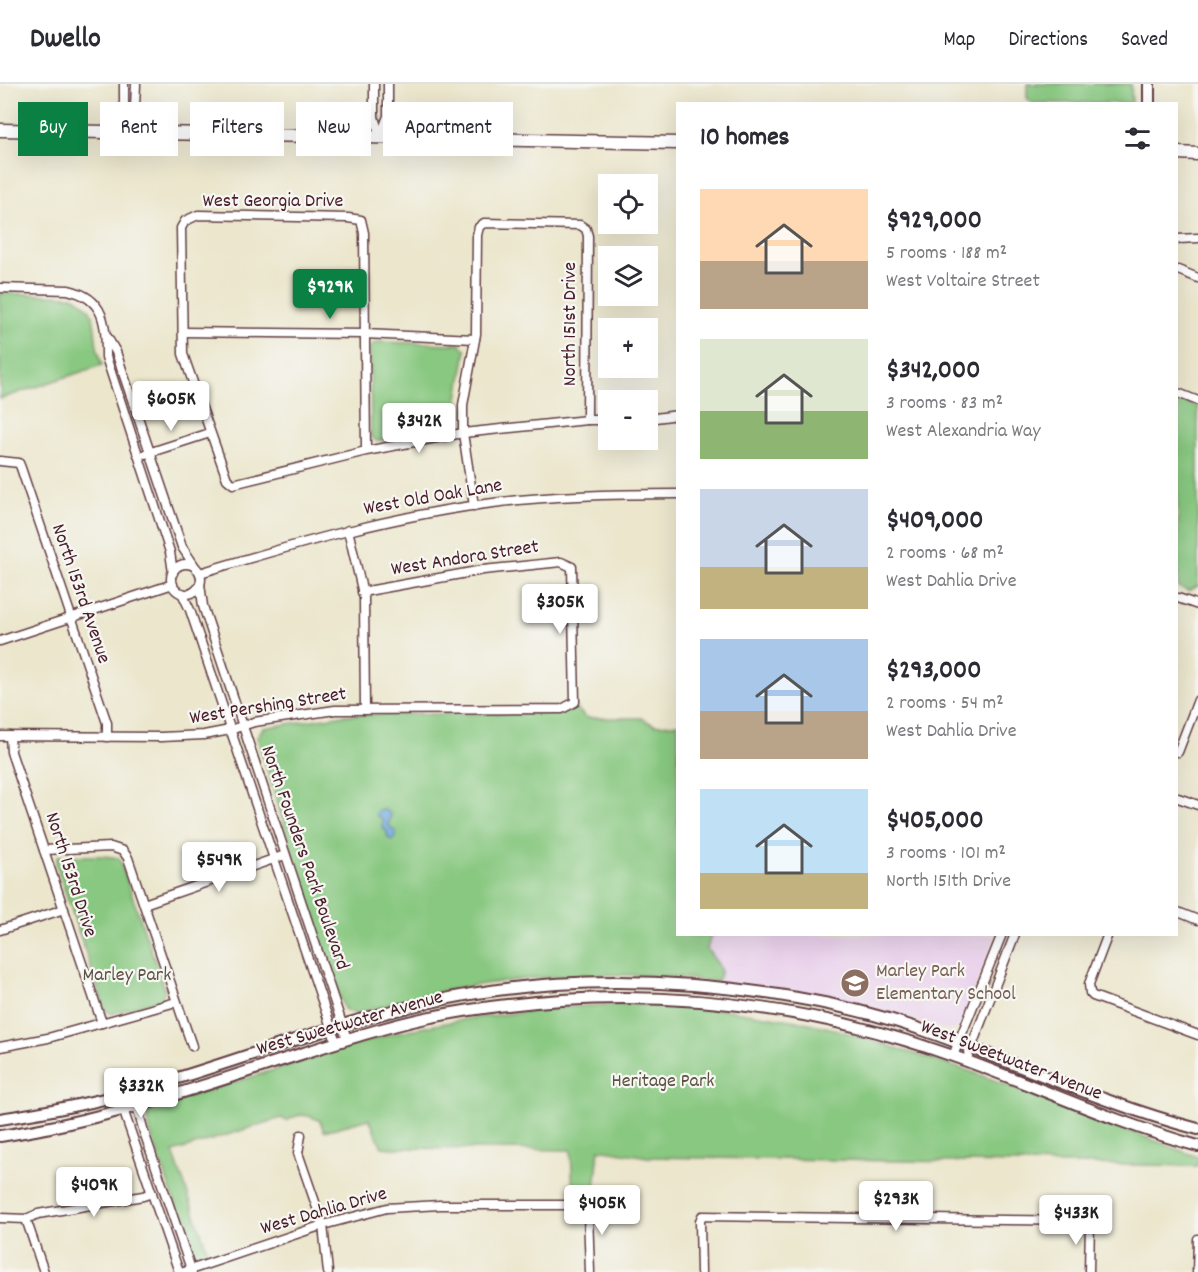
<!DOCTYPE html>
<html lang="en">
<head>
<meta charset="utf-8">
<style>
	:root { --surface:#fff; --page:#f2f2f3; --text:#2b2b33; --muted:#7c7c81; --line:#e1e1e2; --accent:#0b8043 }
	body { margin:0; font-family:Dekko,sans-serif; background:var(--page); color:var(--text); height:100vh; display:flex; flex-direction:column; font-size:22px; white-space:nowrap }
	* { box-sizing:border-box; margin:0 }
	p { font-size:20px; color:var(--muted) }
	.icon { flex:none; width:33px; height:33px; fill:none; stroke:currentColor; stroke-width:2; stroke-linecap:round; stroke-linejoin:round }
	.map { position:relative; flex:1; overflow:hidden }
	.sheet { position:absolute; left:676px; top:18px; width:502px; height:834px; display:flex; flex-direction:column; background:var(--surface); border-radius:0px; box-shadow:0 6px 24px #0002 }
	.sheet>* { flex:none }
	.banner { position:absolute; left:18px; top:18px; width:568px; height:54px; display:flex; gap:12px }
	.controls { position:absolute; left:598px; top:90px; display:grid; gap:12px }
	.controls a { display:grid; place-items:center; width:60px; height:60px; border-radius:0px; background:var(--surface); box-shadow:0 6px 24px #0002; font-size:30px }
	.price { position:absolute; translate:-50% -51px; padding:0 14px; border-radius:6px; background:#fff; color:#222; font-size:20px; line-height:39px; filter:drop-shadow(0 2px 3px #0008) }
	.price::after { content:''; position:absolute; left:50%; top:36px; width:18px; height:14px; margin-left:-9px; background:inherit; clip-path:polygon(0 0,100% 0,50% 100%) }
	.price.current { background:var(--accent); color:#fff }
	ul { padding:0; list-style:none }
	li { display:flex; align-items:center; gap:18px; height:150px; padding:0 24px }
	li span { display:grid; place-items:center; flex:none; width:168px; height:120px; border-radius:0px; color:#555 }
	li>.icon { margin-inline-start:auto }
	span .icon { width:72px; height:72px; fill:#fffc; stroke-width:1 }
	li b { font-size:26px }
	h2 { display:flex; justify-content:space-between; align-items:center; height:72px; padding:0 24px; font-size:26px }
	.tag { padding:0 21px; border-radius:0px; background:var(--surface); box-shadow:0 6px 24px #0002; font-size:21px; line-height:54px }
	.tag.current { background:var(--accent); color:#fff }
	header { display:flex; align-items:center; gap:36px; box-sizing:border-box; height:84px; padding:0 30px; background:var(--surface); border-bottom:2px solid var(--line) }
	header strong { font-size:28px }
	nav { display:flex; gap:33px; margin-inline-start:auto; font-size:21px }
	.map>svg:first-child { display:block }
	.built { fill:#ead1ec }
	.green { fill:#88c880; stroke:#697456; stroke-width:1.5 }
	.water { fill:#6babde; stroke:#5a6584; stroke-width:1.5 }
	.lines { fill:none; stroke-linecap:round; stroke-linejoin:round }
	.minor-casing { stroke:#623d43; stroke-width:11 }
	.tertiary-casing { stroke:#623d43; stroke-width:14 }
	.secondary-casing { stroke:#623d43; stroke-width:15 }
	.minor { stroke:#fff; stroke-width:8 }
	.tertiary { stroke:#fff; stroke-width:10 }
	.secondary { stroke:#fff; stroke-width:12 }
	.labels { text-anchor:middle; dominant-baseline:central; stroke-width:4.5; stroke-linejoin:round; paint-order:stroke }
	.street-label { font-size:20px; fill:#4a1f2b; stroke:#f6f6f2 }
	.education-label { font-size:20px; fill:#785e54; stroke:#f6f6f2; text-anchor:start }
	.park-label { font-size:20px; fill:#5d5244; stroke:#f6f6f2 }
</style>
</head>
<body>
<header>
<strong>Dwello</strong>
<nav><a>Map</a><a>Directions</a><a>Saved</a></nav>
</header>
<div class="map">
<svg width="1198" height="1188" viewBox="0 0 1198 1188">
	<rect width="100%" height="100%" fill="#f6f6f2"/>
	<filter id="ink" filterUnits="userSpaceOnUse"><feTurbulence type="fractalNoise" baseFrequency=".0167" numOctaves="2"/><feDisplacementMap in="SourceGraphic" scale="12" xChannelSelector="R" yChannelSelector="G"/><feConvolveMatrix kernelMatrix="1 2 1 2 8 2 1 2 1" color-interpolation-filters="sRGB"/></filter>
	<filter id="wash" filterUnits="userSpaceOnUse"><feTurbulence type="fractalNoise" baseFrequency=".008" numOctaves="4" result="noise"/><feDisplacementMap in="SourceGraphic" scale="24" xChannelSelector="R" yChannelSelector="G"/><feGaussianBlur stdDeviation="1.35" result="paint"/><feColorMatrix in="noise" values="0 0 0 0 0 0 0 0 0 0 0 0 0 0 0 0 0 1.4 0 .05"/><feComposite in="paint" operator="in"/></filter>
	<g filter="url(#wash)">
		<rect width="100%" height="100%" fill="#ebe6cc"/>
		<path class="built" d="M711 850 996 851 961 939 956 945 948 947 877 925 809 909 717 898 721 888 707 865Z"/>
		<g class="green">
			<path d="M1027 0H1131L1132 19H1032L1027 14Z"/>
			<path d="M0 209 73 212C98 226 93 237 97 262 98 268 101 274 102 281L0 315Z"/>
			<path d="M376 258 459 260 466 266 456 326V339L448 344 376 357 371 352 370 264Z"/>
			<path d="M1178 315 1198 323V502L1188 507 1178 503Z"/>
			<path d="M576 624 586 634H641L654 641 678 640V850L711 851 707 865 718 880 721 888 717 898C626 885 533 890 444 907 414 913 384 922 355 930L344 925 321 861 257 653 263 644 344 631 562 629Z"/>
			<path d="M58 772H104L119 774 165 906 161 915 112 930 105 926 56 780Z"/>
			<path d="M626 920 728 926 809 939 838 946 975 989 1198 1073V1082L648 1073 599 1065 594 1114 573 1111 571 1066 394 1064 382 1063 369 1035 324 1047 320 1037C308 1030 298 1029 287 1037L281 1034 173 1068 208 1168 193 1171 149 1044 147 1031 151 1024 393 949 472 934 569 923Z"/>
		</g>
		<path class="water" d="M378 726H385L391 731 388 741 396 748 394 755 391 756 387 752V747L382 744 383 736 376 731Z"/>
	</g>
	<g filter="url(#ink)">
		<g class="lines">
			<g class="minor-casing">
				<g id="minor">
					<path d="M124 0V23L129 47"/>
					<path d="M374 0V33L380 53"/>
					<path d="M129 48 135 23 136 0"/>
					<path d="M380 53 388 32V0"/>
					<path d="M1178 155 1198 154"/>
					<path d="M1178 186 1198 194"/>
					<path d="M0 204 68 206C105 214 106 240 106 273L170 468 173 489"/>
					<path d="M183 248 364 250 475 255"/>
					<path d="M106 251 116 268 182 463 196 484"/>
					<path d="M1178 309 1198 317"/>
					<path d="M648 335 678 331"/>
					<path d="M366 367 364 149 361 136 348 134 198 131 185 137 181 144 183 270 227 395 233 400 366 367 463 349 587 336H609"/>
					<path d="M145 370 210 349"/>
					<path d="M0 377 19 379 21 384 107 639V653"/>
					<path d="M474 422 463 349V321L476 250 477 151 479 143 484 139 580 141 586 145 588 152 587 336"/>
					<path d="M348 446 364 514 365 626"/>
					<circle cx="186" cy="495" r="15"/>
					<path d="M200 489C299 459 398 430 501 418 559 411 619 410 678 410"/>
					<path d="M200 500 203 522 347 955"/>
					<path d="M182 509 190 526 336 958"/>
					<path d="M1178 514 1198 521"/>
					<path d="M0 557 173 500"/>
					<path d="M0 652 161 653 204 651 230 646 254 638 335 626 562 625 575 618 572 483 561 478 483 486 362 508"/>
					<path d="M10 652 11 668 102 939"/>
					<path d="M1178 668 1198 616"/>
					<path d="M1178 714 1198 721"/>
					<path d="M44 766 111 763 123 767 128 774 192 962"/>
					<path d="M144 820 285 771"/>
					<path d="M1178 828 1198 836"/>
					<path d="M0 846 64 825"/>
					<path d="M1108 850 1089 900 1090 909 1093 912 1198 951"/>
					<path d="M0 963 48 954 176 918"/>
					<path d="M953 972 1002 850"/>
					<path d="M966 977 1015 850"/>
					<path d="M133 1008 144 1048 192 1188"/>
					<path d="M120 1011 126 1034 179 1188"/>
					<path d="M301 1051 298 1069 323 1141 328 1188"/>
					<path d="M0 1134 26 1135 38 1130 143 1112 152 1109"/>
					<path d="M26 1135 44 1188"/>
					<path d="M184 1188 323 1141 387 1124 440 1121H576L585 1124 588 1129 590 1188"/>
					<path d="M701 1188 700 1137 702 1132 1090 1137 1089 1188"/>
					<path d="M1197 1188 1198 1155"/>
				</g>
			</g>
			<g class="tertiary-casing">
				<g id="tertiary">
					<path d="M1149 20V0"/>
					<path d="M0 1035C45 1028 90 1020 134 1007 232 980 326 941 426 919 547 891 675 893 797 914 839 921 882 932 923 946 1015 978 1103 1020 1198 1045"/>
					<path d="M0 1052C95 1038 186 1008 276 978 326 962 375 945 426 934 604 898 782 911 953 972 1035 1001 1114 1039 1198 1062"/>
				</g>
			</g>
			<g class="secondary-casing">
				<g id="secondary">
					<path d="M0 46 678 59"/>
					<path d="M1178 69 1198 70"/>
				</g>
			</g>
			<use href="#minor" class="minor"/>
			<use href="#tertiary" class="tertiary"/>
			<use href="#secondary" class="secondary"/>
		</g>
	</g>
	<defs>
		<g id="school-disc" transform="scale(1.5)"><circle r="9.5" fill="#8d6e63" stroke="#f6f6f2"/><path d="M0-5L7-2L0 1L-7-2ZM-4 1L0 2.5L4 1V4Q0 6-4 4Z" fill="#fff"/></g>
	</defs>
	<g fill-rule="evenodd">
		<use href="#school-disc" x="855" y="899"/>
	</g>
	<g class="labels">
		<g class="street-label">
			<text x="273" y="118">West Georgia Drive</text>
			<text transform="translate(571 240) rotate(-90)">North 151st Drive</text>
			<text transform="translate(433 414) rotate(-10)">West Old Oak Lane</text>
			<text transform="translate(465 475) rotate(-9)">West Andora Street</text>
			<text transform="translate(80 510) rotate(71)">North 153rd Avenue</text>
			<text transform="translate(268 623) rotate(-9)">West Pershing Street</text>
			<text transform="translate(304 774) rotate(71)">North Founders Park Boulevard</text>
			<text transform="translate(70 791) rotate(72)">North 153rd Drive</text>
			<text transform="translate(350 940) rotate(-16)">West Sweetwater Avenue</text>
			<text transform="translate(1011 977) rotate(21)">West Sweetwater Avenue</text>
			<text transform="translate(324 1128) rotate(-16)">West Dahlia Drive</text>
		</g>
		<g class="education-label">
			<text x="876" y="888">Marley Park<tspan x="876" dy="23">Elementary School</tspan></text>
		</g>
		<g class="park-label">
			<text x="127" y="892">Marley Park</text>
			<text x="663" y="998">Heritage Park</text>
		</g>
	</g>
</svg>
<div class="controls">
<a><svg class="icon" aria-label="locate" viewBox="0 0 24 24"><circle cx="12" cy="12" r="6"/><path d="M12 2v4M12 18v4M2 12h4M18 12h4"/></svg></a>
<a><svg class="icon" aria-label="layers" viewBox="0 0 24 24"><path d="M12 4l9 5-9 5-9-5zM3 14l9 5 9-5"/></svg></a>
<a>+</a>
<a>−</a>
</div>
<b class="price current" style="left:330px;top:236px">$929K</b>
<b class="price" style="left:171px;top:348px">$605K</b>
<b class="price" style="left:419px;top:370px">$342K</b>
<b class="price" style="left:560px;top:551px">$305K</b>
<b class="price" style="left:219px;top:809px">$549K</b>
<b class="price" style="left:141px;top:1035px">$332K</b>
<b class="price" style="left:94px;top:1134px">$409K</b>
<b class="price" style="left:896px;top:1148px">$293K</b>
<b class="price" style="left:602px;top:1152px">$405K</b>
<b class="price" style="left:1076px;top:1162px">$433K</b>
<div class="banner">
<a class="tag current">Buy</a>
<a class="tag">Rent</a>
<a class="tag">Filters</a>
<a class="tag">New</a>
<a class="tag">Apartment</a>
</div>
<section class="sheet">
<h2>10 homes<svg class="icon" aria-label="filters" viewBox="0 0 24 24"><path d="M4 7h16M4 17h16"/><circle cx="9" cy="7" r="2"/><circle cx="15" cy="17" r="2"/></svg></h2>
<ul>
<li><span style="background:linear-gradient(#ffd9b3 60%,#b9a48a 0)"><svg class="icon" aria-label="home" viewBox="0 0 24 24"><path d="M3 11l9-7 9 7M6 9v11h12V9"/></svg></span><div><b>$929,000</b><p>5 rooms · 188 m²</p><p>West Voltaire Street</p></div></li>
<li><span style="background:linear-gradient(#dfe7d0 60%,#8fb573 0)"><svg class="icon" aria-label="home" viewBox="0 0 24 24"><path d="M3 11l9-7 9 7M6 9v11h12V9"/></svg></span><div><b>$342,000</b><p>3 rooms · 83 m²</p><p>West Alexandria Way</p></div></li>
<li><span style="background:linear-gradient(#c9d6e8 65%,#c2b280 0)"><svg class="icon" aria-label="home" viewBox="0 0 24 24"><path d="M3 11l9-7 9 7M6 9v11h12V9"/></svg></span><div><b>$409,000</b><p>2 rooms · 68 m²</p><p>West Dahlia Drive</p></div></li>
<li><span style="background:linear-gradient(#a9c7e8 60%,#b9a48a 0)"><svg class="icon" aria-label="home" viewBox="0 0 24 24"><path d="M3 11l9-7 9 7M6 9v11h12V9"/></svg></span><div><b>$293,000</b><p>2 rooms · 54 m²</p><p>West Dahlia Drive</p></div></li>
<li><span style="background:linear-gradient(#bfe0f5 70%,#c2b280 0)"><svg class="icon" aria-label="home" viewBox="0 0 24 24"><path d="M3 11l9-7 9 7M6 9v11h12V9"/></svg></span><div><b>$405,000</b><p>3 rooms · 101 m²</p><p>North 151th Drive</p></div></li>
</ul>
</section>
</div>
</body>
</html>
